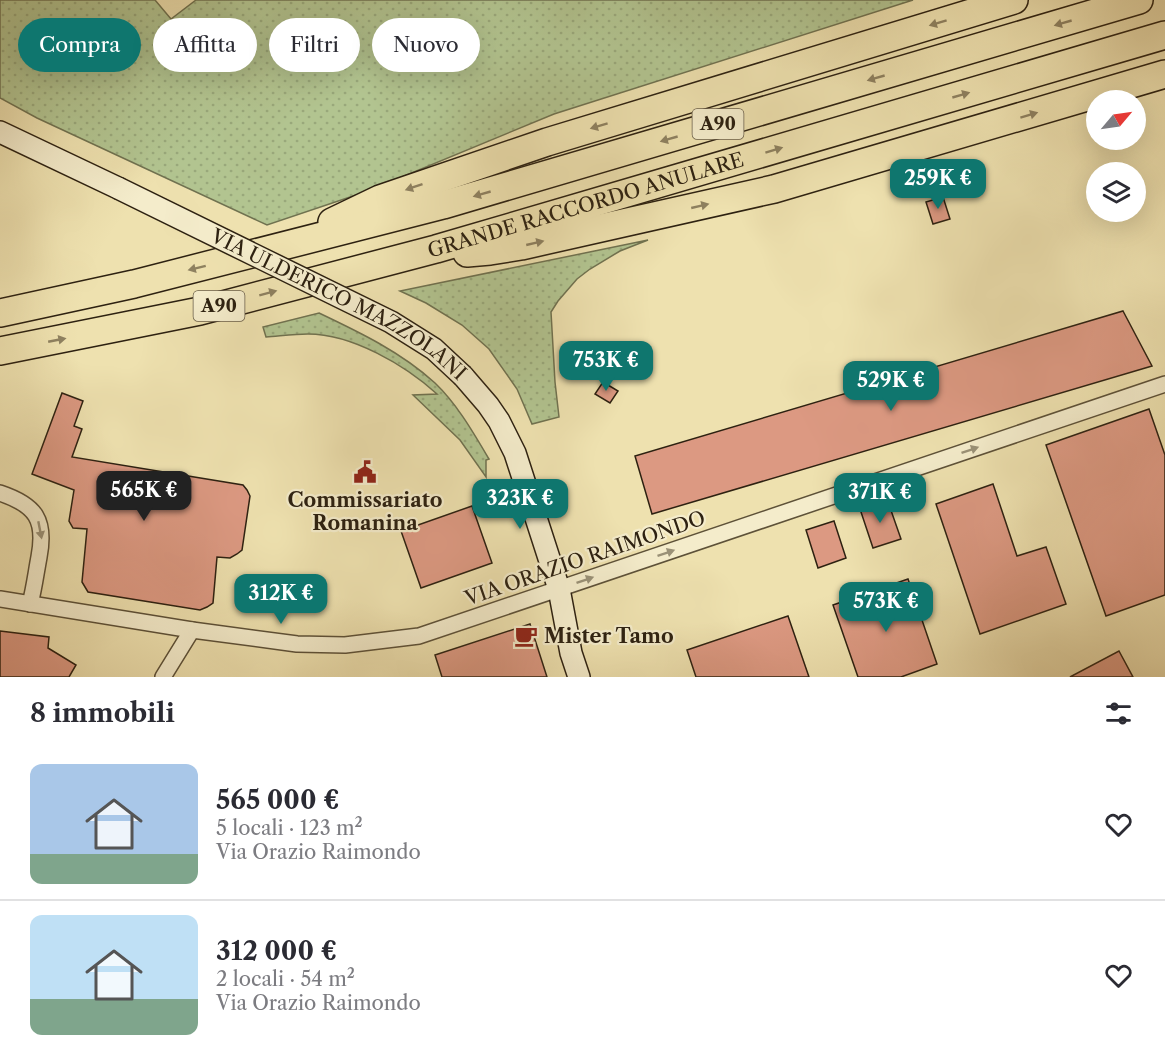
<!DOCTYPE html>
<html lang="it">
<head>
<meta charset="utf-8">
<style>
	:root { --surface:#fff; --page:#f2f2f3; --text:#2b2b33; --muted:#7c7c81; --line:#e1e1e2; --accent:#0f766e }
	body { margin:0; font-family:"Libre Caslon Text",serif; background:var(--page); color:var(--text); height:100vh; display:flex; flex-direction:column; font-size:22px; white-space:nowrap }
	* { box-sizing:border-box; margin:0 }
	p { font-size:20px; color:var(--muted) }
	.icon { flex:none; width:33px; height:33px; fill:none; stroke:currentColor; stroke-width:2; stroke-linecap:round; stroke-linejoin:round }
	.map { position:relative; height:677px; overflow:hidden }
	.details { display:flex; flex-direction:column; background:var(--surface); flex:1 }
	.details>* { flex:none }
	.guide { position:absolute; left:18px; top:18px; width:600px; height:54px; display:flex; gap:12px }
	.needle { width:39px; rotate:61deg }
	.controls { position:absolute; left:1086px; top:90px; display:grid; gap:12px }
	.controls a { display:grid; place-items:center; width:60px; height:60px; border-radius:50%; background:var(--surface); box-shadow:0 6px 24px #0002; font-size:30px }
	.price { position:absolute; translate:-50% -51px; padding:0 14px; border-radius:12px; background:var(--accent); color:#fff; font-size:20px; line-height:39px; filter:drop-shadow(0 2px 3px #0008) }
	.price::after { content:''; position:absolute; left:50%; top:36px; width:18px; height:14px; margin-left:-9px; background:inherit; clip-path:polygon(0 0,100% 0,50% 100%) }
	.price.selected { background:#222; color:#fff }
	ul { padding:0; list-style:none }
	li { display:flex; align-items:center; gap:18px; height:150px; padding:0 30px }
	li+li { border-top:2px solid var(--line) }
	li span { display:grid; place-items:center; flex:none; width:168px; height:120px; border-radius:12px; color:#555 }
	li>.icon { margin-inline-start:auto }
	span .icon { width:72px; height:72px; fill:#fffc; stroke-width:1 }
	li b { font-size:26px }
	h2 { display:flex; justify-content:space-between; align-items:center; height:72px; padding:0 30px; font-size:26px }
	.tag { padding:0 21px; border-radius:27px; background:var(--surface); box-shadow:0 6px 24px #0002; font-size:21px; line-height:54px }
	.tag.selected { background:var(--accent); color:#fff }
	.map>svg:first-child { display:block }
	.grass { fill:url(#grass-dots); stroke:#707250; stroke-width:1.5 }
	.building { fill:#dc9982; stroke:#2d2111; stroke-width:1.5 }
	.lines { fill:none; stroke-linecap:round; stroke-linejoin:round }
	.street-casing { stroke:#5d5138; stroke-width:18 }
	.secondary-casing { stroke:#2d2111; stroke-width:24 }
	.highway-casing { stroke:#2d2111; stroke-width:30 }
	.street { stroke:#f4eccb; stroke-width:15 }
	.secondary { stroke:#f4eccb; stroke-width:21 }
	.highway { stroke:#eee1af; stroke-width:27 }
	.secondary-bridge-casing { stroke:#2d2111; stroke-width:24; stroke-linecap:butt }
	.secondary-bridge { stroke:#f4eccb; stroke-width:21 }
	.oneway { fill:#8e8160 }
	.oneway2 { fill:#9a9177 }
	.labels { text-anchor:middle; dominant-baseline:central; stroke-width:4.5; stroke-linejoin:round; paint-order:stroke }
	.shield { fill:#f4eccb; stroke:#695e49; stroke-width:1.5 }
	.shield-label { font-size:18px; font-weight:bold; fill:#2d2111 }
	.street-label { font-size:20px; fill:#2d2111; stroke:#f4eccb }
	.poi-label { font-size:20px; font-weight:bold; fill:#2d2111; stroke:#f4eccb }
</style>
</head>
<body>
<div class="map">
<svg width="1165" height="677" viewBox="0 0 1165 677">
	<defs>
		<pattern id="grass-dots" width="8" height="8" patternUnits="userSpaceOnUse" patternTransform="scale(1.5)"><rect width="8" height="8" fill="#b2c490"/><path d="M2 2h.1M6 6h.1" fill="none" stroke="#99a87b" stroke-width="1.8" stroke-linecap="round"/></pattern>
	</defs>
	<rect width="100%" height="100%" fill="#eee1af"/>
	<filter id="stains"><feTurbulence type="fractalNoise" baseFrequency=".00333" numOctaves="4"/><feColorMatrix values="0 0 0 0 .2 0 0 0 0 .09 0 0 0 0 .02 0 0 0 .5 -.17"/></filter>
	<radialGradient id="worn" r=".72"><stop offset=".6" stop-color="#630" stop-opacity="0"/><stop offset="1" stop-color="#630" stop-opacity=".3"/></radialGradient>
	<g class="grass">
		<path d="M0 0H155L171 19 196 0H913L554 114 368 191 267 225 37 118 0 98Z"/>
		<path d="M648 240 620 251 590 269 577 279 558 301 551 312 555 382 559 417 532 424 517 389 489 349 462 325 426 303 400 291Z"/>
		<path d="M319 313C359 332 401 352 435 383 457 404 473 432 489 459L486 460V477L460 440 413 395 437 394C405 365 352 334 308 334 294 334 280 336 266 337L263 327Z"/>
	</g>
	<g class="building">
		<path d="M943 197 950 219 933 224 926 202Z"/>
		<path d="M1123 311 1152 366 652 514 635 456Z"/>
		<path d="M603 382 618 391 610 403 595 394Z"/>
		<path d="M62 393 83 401 74 426 82 429 72 457 243 485 247 490 250 496 242 550 237 554 230 558 217 557 213 603 207 607 200 610 88 592 82 582 87 529 73 528 69 521 74 490 32 474Z"/>
		<path d="M1149 409 1165 455V595L1106 616 1046 445Z"/>
		<path d="M993 484 1017 556 1046 547 1066 604 980 634 936 504Z"/>
		<path d="M887 499 901 539 873 548 860 509Z"/>
		<path d="M472 506 492 563 421 588 401 531Z"/>
		<path d="M834 521 846 558 818 568 806 530Z"/>
		<path d="M908 579 937 664 901 677H858L833 605Z"/>
		<path d="M788 616 809 677H696L687 650Z"/>
		<path d="M530 624 547 677H442L435 655Z"/>
		<path d="M0 631 49 637 48 648 76 665 69 677H0Z"/>
		<path d="M1119 651 1133 677H1070Z"/>
	</g>
	<g class="lines">
		<g class="street-casing">
			<g id="street">
				<path d="M0 493C36 505 46 520 39 557 36 573 34 589 30 604"/>
				<path d="M0 599 192 630 297 644 345 645 419 636 1165 384"/>
				<path d="M163 677 192 630"/>
			</g>
		</g>
		<g class="secondary-casing">
			<g id="secondary">
				<path d="M0 132 118 188"/>
				<path d="M463 376 488 405 499 421 515 453 559 589 571 653 579 677"/>
			</g>
		</g>
		<g class="highway-casing">
			<g id="highway">
				<path d="M332 222 380 199 547 142 1014 0"/>
				<path d="M467 253 490 251 521 246 774 189 1165 74"/>
				<path d="M0 313 134 284 443 205 1139 0"/>
				<path id="s1" d="M0 351 200 311 436 249 1165 35"/>
			</g>
		</g>
		<use href="#street" class="street"/>
		<use href="#secondary" class="secondary"/>
		<use href="#highway" class="highway"/>
		<g class="secondary-bridge-casing">
			<g id="secondary-bridge">
				<path id="s2" d="M118 188 391 322 434 349 463 376"/>
			</g>
		</g>
		<use href="#secondary-bridge" class="secondary-bridge"/>
	</g>
	<defs><path id="oneway-solid" d="M-6-.8H1V-3.2L6.5 0L1 3.2V.8H-6Z" transform="scale(1.5)"/></defs>
	<g class="oneway">
		<use href="#oneway-solid" transform="translate(938 23) rotate(163)"/>
		<use href="#oneway-solid" transform="translate(1063 23) rotate(164)"/>
		<use href="#oneway-solid" transform="translate(876 78) rotate(164)"/>
		<use href="#oneway-solid" transform="translate(961 95) rotate(-16)"/>
		<use href="#oneway-solid" transform="translate(1029 115) rotate(-17)"/>
		<use href="#oneway-solid" transform="translate(599 126) rotate(163)"/>
		<use href="#oneway-solid" transform="translate(669 139) rotate(164)"/>
		<use href="#oneway-solid" transform="translate(774 150) rotate(-17)"/>
		<use href="#oneway-solid" transform="translate(414 187) rotate(161)"/>
		<use href="#oneway-solid" transform="translate(482 194) rotate(164)"/>
		<use href="#oneway-solid" transform="translate(700 206) rotate(-13)"/>
		<use href="#oneway-solid" transform="translate(535 243) rotate(-13)"/>
		<use href="#oneway-solid" transform="translate(197 268) rotate(166)"/>
		<use href="#oneway-solid" transform="translate(268 293) rotate(-15)"/>
		<use href="#oneway-solid" transform="translate(57 340) rotate(-11)"/>
	</g>
	<g class="oneway2">
		<use href="#oneway-solid" transform="translate(970 450) rotate(-19)"/>
		<use href="#oneway-solid" transform="translate(40 530) rotate(79)"/>
		<use href="#oneway-solid" transform="translate(666 553) rotate(-19)"/>
		<use href="#oneway-solid" transform="translate(585 580) rotate(-19)"/>
	</g>
	<defs>
		<g id="civic-bare" transform="scale(1.8)"><path d="M-.6-6.5H3V-4.5H.6V-3L4-1V1h2V6H-6V1h2V-1L-.6-3ZM-1.2 2.5V6h2.4V2.5Z" fill="#8f2418" stroke="#f4eccb" stroke-width="2.5" paint-order="stroke"/></g>
		<g id="cafe-bare" transform="scale(1.8)"><path d="M-5.5-4.5H6V0H3Q3 3.5 0 3.5H-2.5Q-5.5 3.5-5.5 0ZM3-3.2v2h1.7v-2ZM-6 4.5H4V6H-6Z" fill="#8f2418" stroke="#f4eccb" stroke-width="2.5" paint-order="stroke"/></g>
	</defs>
	<g fill-rule="evenodd">
		<use href="#civic-bare" x="365" y="472"/>
		<use href="#cafe-bare" x="526" y="636"/>
	</g>
	<g class="labels">
		<g class="shield">
			<rect x="692.5" y="109" width="51" height="30" rx="4.5"/>
			<rect x="193.5" y="291" width="51" height="30" rx="4.5"/>
		</g>
		<g class="shield-label">
			<text x="718" y="124">A90</text>
			<text x="219" y="306">A90</text>
		</g>
		<g class="street-label">
			<text stroke="none"><textPath href="#s1" startOffset="604">GRANDE RACCORDO ANULARE</textPath></text>
			<text stroke="none"><textPath href="#s2" startOffset="250">VIA ULDERICO MAZZOLANI</textPath></text>
			<text transform="translate(585 558) rotate(-19)">VIA ORAZIO RAIMONDO</text>
		</g>
		<g class="poi-label">
			<text x="365" y="500">Commissariato<tspan x="365" dy="23">Romanina</tspan></text>
			<text x="544" y="636" text-anchor="start">Mister Tamo</text>
		</g>
	</g>
	<rect width="100%" height="100%" filter="url(#stains)"/>
	<rect width="100%" height="100%" fill="url(#worn)"/>
</svg>
<div class="controls">
<a><svg class="needle" viewBox="-14 -14 28 28"><path d="M0-13l5 13h-10z" fill="#e53935"/><path d="M0 13l5-13h-10z" fill="#7c7c81"/></svg></a>
<a><svg class="icon" aria-label="layers" viewBox="0 0 24 24"><path d="M12 4l9 5-9 5-9-5zM3 14l9 5 9-5"/></svg></a>
</div>
<b class="price" style="left:938px;top:210px">259K €</b>
<b class="price" style="left:606px;top:392px">753K €</b>
<b class="price" style="left:891px;top:412px">529K €</b>
<b class="price selected" style="left:144px;top:522px">565K €</b>
<b class="price" style="left:880px;top:524px">371K €</b>
<b class="price" style="left:520px;top:530px">323K €</b>
<b class="price" style="left:281px;top:625px">312K €</b>
<b class="price" style="left:886px;top:633px">573K €</b>
<div class="guide">
<a class="tag selected">Compra</a>
<a class="tag">Affitta</a>
<a class="tag">Filtri</a>
<a class="tag">Nuovo</a>
</div>
</div>
<section class="details">
<h2>8 immobili<svg class="icon" aria-label="filters" viewBox="0 0 24 24"><path d="M4 7h16M4 17h16"/><circle cx="9" cy="7" r="2"/><circle cx="15" cy="17" r="2"/></svg></h2>
<ul>
<li><span style="background:linear-gradient(#a9c7e8 75%,#7fa58c 0)"><svg class="icon" aria-label="home" viewBox="0 0 24 24"><path d="M3 11l9-7 9 7M6 9v11h12V9"/></svg></span><div><b>565 000 €</b><p>5 locali · 123 m²</p><p>Via Orazio Raimondo</p></div><svg class="icon" aria-label="heart" viewBox="0 0 24 24"><path d="M12 20l-8-8c-3-5 5-10 8-4 3-6 11-1 8 4z"/></svg></li>
<li><span style="background:linear-gradient(#bfe0f5 70%,#7fa58c 0)"><svg class="icon" aria-label="home" viewBox="0 0 24 24"><path d="M3 11l9-7 9 7M6 9v11h12V9"/></svg></span><div><b>312 000 €</b><p>2 locali · 54 m²</p><p>Via Orazio Raimondo</p></div><svg class="icon" aria-label="heart" viewBox="0 0 24 24"><path d="M12 20l-8-8c-3-5 5-10 8-4 3-6 11-1 8 4z"/></svg></li>
</ul>
</section>
</body>
</html>
